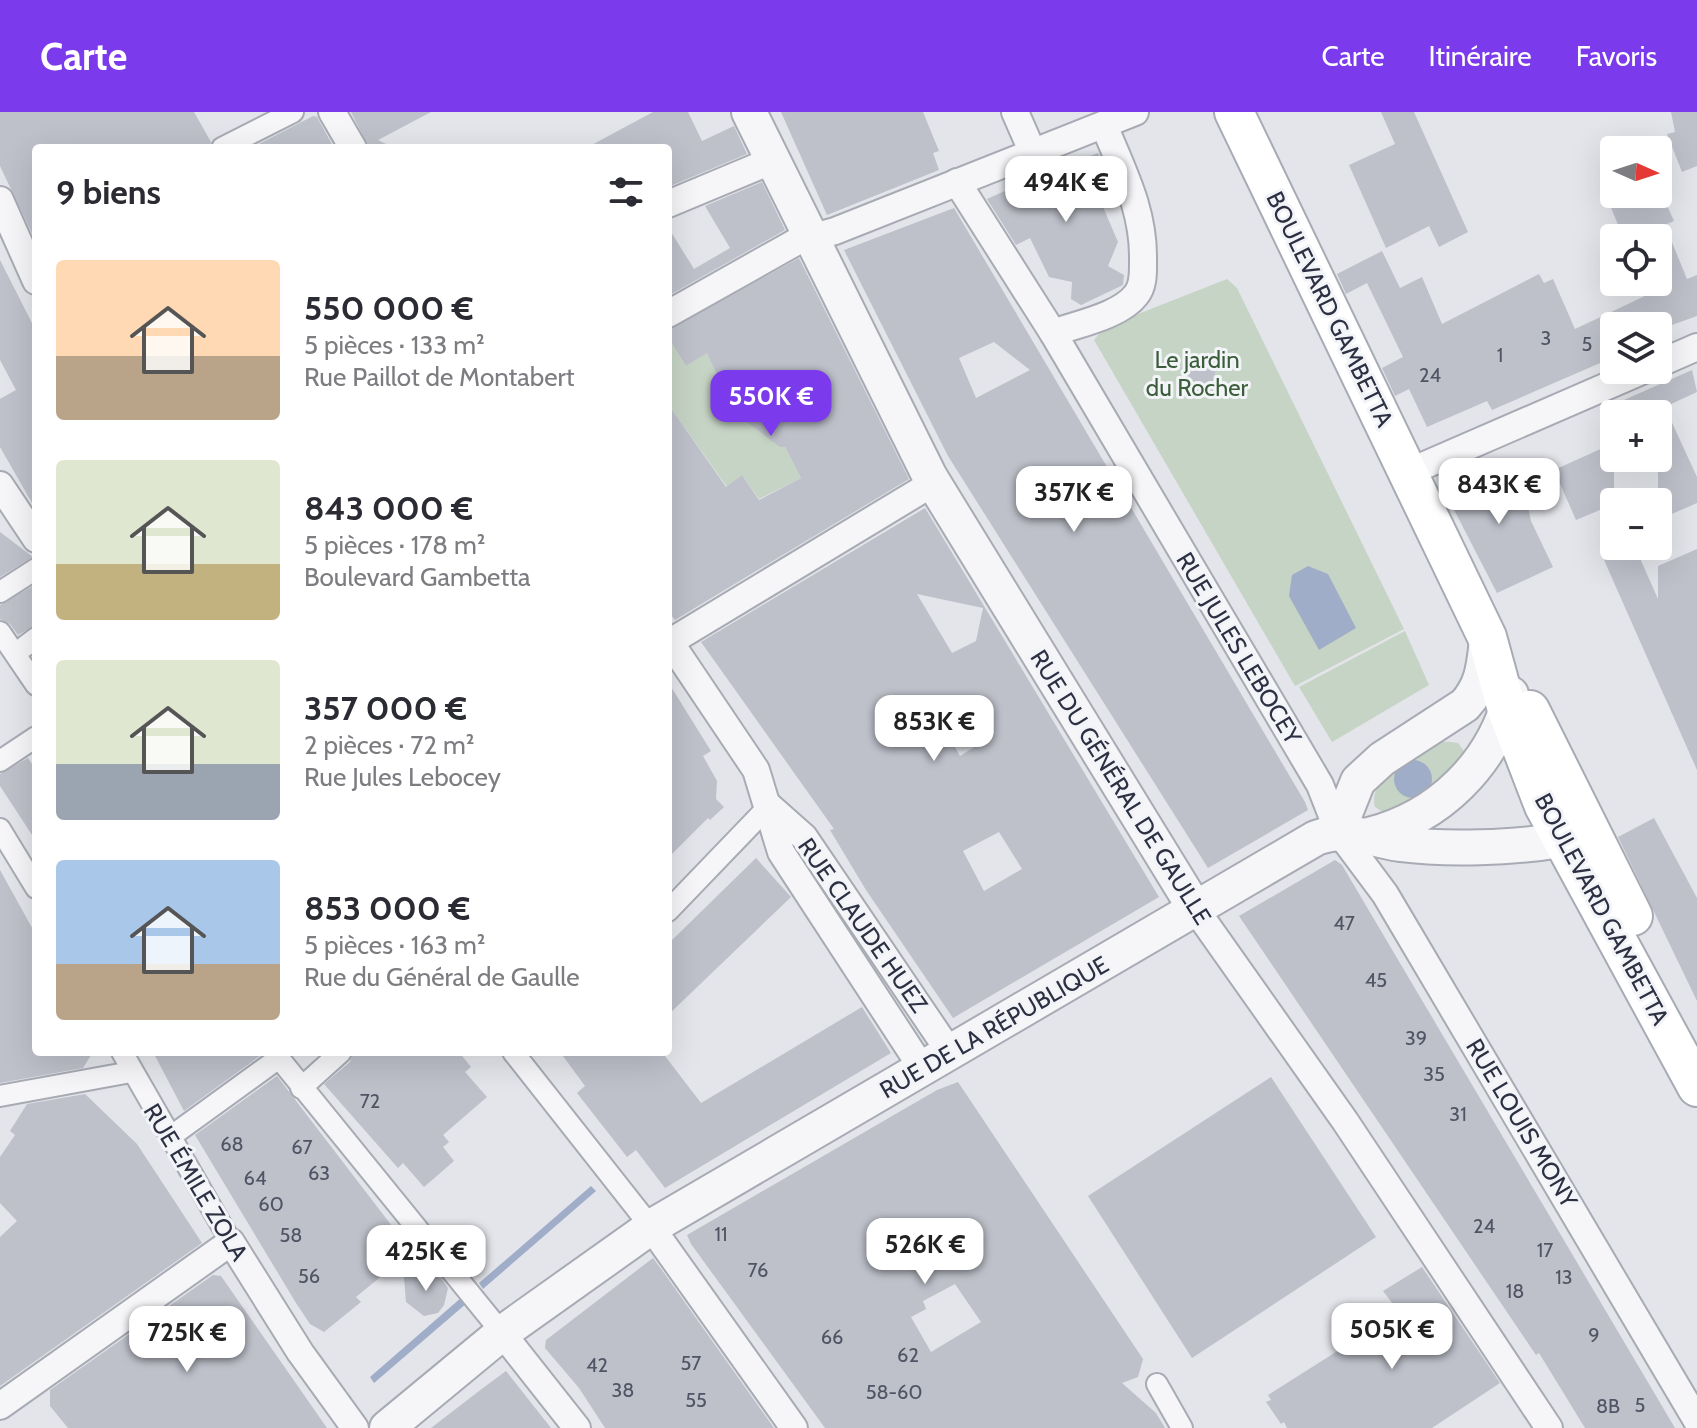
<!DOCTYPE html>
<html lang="fr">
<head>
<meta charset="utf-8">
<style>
	:root { --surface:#fff; --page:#f2f2f3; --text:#2b2b33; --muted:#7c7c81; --accent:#7c3aed }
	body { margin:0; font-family:Cabin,sans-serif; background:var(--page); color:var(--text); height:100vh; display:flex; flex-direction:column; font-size:30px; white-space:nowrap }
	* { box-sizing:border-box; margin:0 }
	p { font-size:26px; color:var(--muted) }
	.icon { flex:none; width:44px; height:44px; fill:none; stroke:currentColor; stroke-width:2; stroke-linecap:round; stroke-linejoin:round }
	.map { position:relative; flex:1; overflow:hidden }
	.sheet { position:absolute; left:32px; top:32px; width:640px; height:912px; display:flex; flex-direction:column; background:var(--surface); border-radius:8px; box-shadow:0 8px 32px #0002 }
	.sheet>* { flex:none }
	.needle { width:52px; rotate:93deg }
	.controls { position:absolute; left:1600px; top:24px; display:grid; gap:16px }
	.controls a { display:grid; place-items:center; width:72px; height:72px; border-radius:8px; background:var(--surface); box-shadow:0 8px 32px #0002; font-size:40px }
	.price { position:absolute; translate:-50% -68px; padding:0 18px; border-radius:16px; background:#fff; color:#222; font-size:26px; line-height:52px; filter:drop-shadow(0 2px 4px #0008) }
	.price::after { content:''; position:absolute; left:50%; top:48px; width:24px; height:18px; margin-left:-12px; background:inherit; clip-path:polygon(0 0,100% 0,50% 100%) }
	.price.active { background:var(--accent); color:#fff }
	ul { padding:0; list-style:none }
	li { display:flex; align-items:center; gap:24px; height:200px; padding:0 24px }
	li span { display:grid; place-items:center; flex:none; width:224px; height:160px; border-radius:8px; color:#555 }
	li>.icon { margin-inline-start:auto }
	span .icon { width:96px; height:96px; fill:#fffc; stroke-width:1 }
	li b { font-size:34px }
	h2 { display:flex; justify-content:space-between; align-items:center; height:96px; padding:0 24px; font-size:34px }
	header { display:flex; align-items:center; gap:48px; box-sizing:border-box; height:112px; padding:0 40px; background:var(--accent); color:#fff }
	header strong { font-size:38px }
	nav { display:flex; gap:44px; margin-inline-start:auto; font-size:28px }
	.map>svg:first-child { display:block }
	.green { fill:#c6d4c5 }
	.water { fill:#a0adc8 }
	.building { fill:#bec0ca; fill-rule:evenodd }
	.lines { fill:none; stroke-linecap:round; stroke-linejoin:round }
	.pedestrian-casing { stroke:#a8abb4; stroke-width:24 }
	.minor-casing { stroke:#a8abb4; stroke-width:30 }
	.tertiary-casing { stroke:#a8abb4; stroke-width:38 }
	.secondary-casing { stroke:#a8abb4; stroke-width:42 }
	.pedestrian { stroke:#f6f6f9; stroke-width:20 }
	.minor { stroke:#f6f6f9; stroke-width:26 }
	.tertiary { stroke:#f6f6f9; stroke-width:34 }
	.secondary { stroke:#fff; stroke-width:38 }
	.labels { text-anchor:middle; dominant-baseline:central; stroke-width:6; stroke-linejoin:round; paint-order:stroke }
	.number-label { font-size:20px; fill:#505464 }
	.street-label { font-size:24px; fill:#2c3042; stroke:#f3f4f8 }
	.park-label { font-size:24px; fill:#3b5d3a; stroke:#f3f4f8 }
</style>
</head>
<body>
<header>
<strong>Carte</strong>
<nav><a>Carte</a><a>Itinéraire</a><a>Favoris</a></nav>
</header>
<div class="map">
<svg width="1697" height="1316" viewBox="0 0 1697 1316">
	<rect width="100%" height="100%" fill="#e3e5ea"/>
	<g class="green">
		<path d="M1227 167 1237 176 1404 517 1295 574 1094 228 1105 215Z"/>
		<path d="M668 225 686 254 711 238 723 274 734 269 750 302 765 312 759 319 785 335 801 366 759 387 742 363 727 375 668 292Z"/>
		<path d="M1405 519 1429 573 1332 630 1299 575Z"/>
		<path d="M1458 631 1467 643 1453 674 1386 702 1375 695C1367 668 1409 639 1433 631 1441 629 1450 630 1458 631Z"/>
	</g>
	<g class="water">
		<path d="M1308 454 1328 462 1356 516 1319 538 1289 484 1292 463Z"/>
		<circle cx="1413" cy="667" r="19"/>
		<path d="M591 1074 596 1079 483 1177 479 1171Z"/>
		<path d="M462 1185 467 1191 374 1271 370 1265Z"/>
	</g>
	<g class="building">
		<path d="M0 0H194L211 30 209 36H36V130L0 54Z"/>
		<path d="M351 0H431L378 28 394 36H369Z"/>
		<path d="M653 0H688L702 29 734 14 747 42 668 75V36H586Z"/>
		<path d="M781 0H923L939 39 933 41 939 58 827 103Z"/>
		<path d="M1381 0H1414L1468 120 1439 135 1429 114 1386 136 1349 53 1395 32Z"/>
		<path d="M1671 0H1697V54L1682 60 1667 22 1675 20Z"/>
		<path d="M313 4 317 5 334 36H251Z"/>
		<path d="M1098 41 1117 89 1103 95 1118 130 1108 154 1124 163 1123 173 1081 193 1071 187 1072 170 1049 165 1030 126 1016 133 987 87 1018 73 1035 60 1058 52 1060 56Z"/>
		<path d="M762 70 785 118 668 184V115L694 157 730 136 705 94Z"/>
		<path d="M1617 82H1662L1674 109 1665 113 1687 167 1697 163V204L1658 218V214H1614V245L1492 298 1487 289 1427 315 1409 277 1395 284 1382 256 1403 245 1367 171 1346 182 1337 162 1382 139 1400 176 1422 165 1442 212 1539 162 1544 171 1553 167 1575 217 1647 183 1643 172 1658 170V126H1630L1626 118 1621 120 1607 86Z"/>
		<path d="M954 96 1305 690 1308 698 1208 756 948 344 844 138ZM994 230 1030 258 976 286 959 246Z"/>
		<path d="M799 146 909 367 675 508 668 499V292L726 375 742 363 759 388 801 366 785 335H780L743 307 750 302 734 269 723 275 707 241 686 254 668 225V218Z"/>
		<path d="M0 148 36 219V398L0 335V287L16 278 0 248Z"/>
		<circle cx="1198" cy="260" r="17"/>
		<path d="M1692 258 1697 280 1669 293 1672 302H1668L1697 365V391L1658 408V361L1651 347 1658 346V302H1630L1624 288Z"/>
		<path d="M1614 331V390H1605L1607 395 1576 408 1554 358Z"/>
		<path d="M1501 347 1510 369 1527 391 1531 409 1553 455 1497 481 1449 388 1452 374 1460 365Z"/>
		<path d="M925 396 1159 785 953 906 866 778 830 718 834 717 701 530ZM917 482 983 496 976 529 952 541ZM969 586 992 624 960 644 938 605ZM999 720 1022 757 984 779 963 739Z"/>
		<path d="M0 420 33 445 0 465Z"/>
		<path d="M1635 435 1658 487V454L1697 437V658L1604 448Z"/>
		<path d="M36 472V513L18 523 10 512 0 507V493Z"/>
		<path d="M668 570 711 639 703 644 717 669 716 687 724 695 710 708 708 706 668 746Z"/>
		<path d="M28 646 36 658V729L0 674V662Z"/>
		<path d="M1654 706 1697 786V889L1618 725Z"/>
		<path d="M756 746 791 785 668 903V832Z"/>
		<path d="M1335 748 1342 753 1675 1316H1585L1539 1241 1536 1243 1239 804Z"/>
		<path d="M0 758 36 823V940H93L83 956 0 971Z"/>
		<path d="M862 895 891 941 665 1076 636 1038 627 1045 577 981 585 974 560 940H662L701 991Z"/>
		<path d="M153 940H260L261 943 184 999Z"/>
		<path d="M354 940H459L471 955 465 960 487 985 443 1023 449 1030 443 1035 454 1049 424 1075 403 1051 398 1056 324 972 350 950Z"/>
		<path d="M277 964 408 1135 407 1143 356 1185 361 1190 324 1220 310 1212 296 1191 195 1023Z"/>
		<path d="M1271 965 1376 1125 1192 1246 1088 1084Z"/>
		<path d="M958 970 1143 1247 1138 1265 1122 1271 1156 1301 1165 1316H825L691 1132 687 1123 937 978ZM955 1172 981 1210 931 1240 911 1205 926 1197 923 1189Z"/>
		<path d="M85 982 137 1032 202 1131 0 1274V1125L17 1109 0 1091V1045L15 1023 10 1019 27 992Z"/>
		<path d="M653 1146 664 1161 774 1316H605L579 1276 545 1236 546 1228Z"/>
		<path d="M1422 1155 1500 1271 1432 1316H1287L1284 1310 1281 1312 1266 1290 1271 1288 1268 1283 1399 1200 1383 1179Z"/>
		<path d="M425 1161 441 1166 448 1176 444 1193 438 1201 424 1204 406 1190 404 1165Z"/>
		<path d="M213 1163 221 1164 327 1316H68L50 1294V1278Z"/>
		<path d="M506 1259 551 1316H431L483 1276Z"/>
	</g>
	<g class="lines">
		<g class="pedestrian-casing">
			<g id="pedestrian">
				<path d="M222 36 293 0"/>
				<path d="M0 480 36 457"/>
				<path d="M0 520 36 573"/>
				<path d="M24 535 36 526"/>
				<path d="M0 649 36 625"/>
				<path d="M0 717 36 776"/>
				<path d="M668 799 769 694"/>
				<path d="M122 940 231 1130"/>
				<path d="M274 940 502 1221"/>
				<path d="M513 940 651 1115"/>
				<path d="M301 976 341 940"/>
				<path d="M0 984 131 960"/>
				<path d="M170 1025 279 946"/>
				<path d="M1157 1272 1182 1316"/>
			</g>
		</g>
		<g class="minor-casing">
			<g id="minor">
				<path d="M332 0 353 36"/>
				<path d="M1015 0 1033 41"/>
				<path d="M957 70 1053 221 1320 673 1338 719 1385 782 1697 1309"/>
				<path d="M0 88 36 169"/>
				<path d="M668 92 771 49"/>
				<path d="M668 202 796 130 835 119 1135 0"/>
				<path d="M1053 221C1077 212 1120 204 1136 183 1144 174 1143 159 1143 148 1144 97 1122 58 1104 13"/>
				<path d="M1658 252 1697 235"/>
				<path d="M1409 360 1644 258"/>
				<path d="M0 373 36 427"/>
				<path d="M668 527 756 658 781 740 922 956"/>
				<path d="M670 530 933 371"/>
				<path d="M769 694 804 725 949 939"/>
				<path d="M1196 798 1345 1009 1549 1316"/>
				<path d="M651 1115 794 1316"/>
				<path d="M502 1221 577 1316"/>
				<path d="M0 1294 231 1130 300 1240 355 1316"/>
			</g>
		</g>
		<g class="tertiary-casing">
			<g id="tertiary">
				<path d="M749 0 930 365 1196 798"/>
				<path d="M1338 719 1358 669 1382 647 1465 593C1483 573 1484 554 1487 528"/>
				<path d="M1369 723C1438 706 1494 652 1511 582"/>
				<path d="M387 1316 502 1221 651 1115 1316 726C1351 714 1366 727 1400 732 1446 738 1514 736 1560 728"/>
			</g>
		</g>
		<g class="secondary-casing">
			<g id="secondary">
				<path d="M1234 0 1487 525 1507 598 1544 694 1697 975"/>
				<path d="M1530 598 1633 804"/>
			</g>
		</g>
		<use href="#pedestrian" class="pedestrian"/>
		<use href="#minor" class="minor"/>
		<use href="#tertiary" class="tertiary"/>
		<use href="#secondary" class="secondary"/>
	</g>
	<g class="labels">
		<g class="number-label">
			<text x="1546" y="226">3</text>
			<text x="1587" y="232">5</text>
			<text x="1500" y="243">1</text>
			<text x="1430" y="263">24</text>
			<text x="1344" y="811">47</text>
			<text x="1376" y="868">45</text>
			<text x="1416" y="926">39</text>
			<text x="1434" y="962">35</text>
			<text x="370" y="989">72</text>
			<text x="1458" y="1002">31</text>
			<text x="232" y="1032">68</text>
			<text x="302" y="1035">67</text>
			<text x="319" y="1061">63</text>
			<text x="255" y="1066">64</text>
			<text x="271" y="1092">60</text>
			<text x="1484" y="1114">24</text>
			<text x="721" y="1122">11</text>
			<text x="291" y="1123">58</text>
			<text x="1545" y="1138">17</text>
			<text x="758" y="1158">76</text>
			<text x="309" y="1164">56</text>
			<text x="1564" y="1165">13</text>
			<text x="1515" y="1179">18</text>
			<text x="1594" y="1223">9</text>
			<text x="832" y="1225">66</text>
			<text x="908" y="1243">62</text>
			<text x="691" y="1251">57</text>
			<text x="597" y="1253">42</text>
			<text x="623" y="1278">38</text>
			<text x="894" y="1280">58-60</text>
			<text x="696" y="1288">55</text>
			<text x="1640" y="1293">5</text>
			<text x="1608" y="1294">8B</text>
		</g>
		<g class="street-label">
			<text transform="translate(1330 197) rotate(64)">BOULEVARD GAMBETTA</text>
			<text transform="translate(1239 536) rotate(59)">RUE JULES LEBOCEY</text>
			<text transform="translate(1121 675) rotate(58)">RUE DU GÉNÉRAL DE GAULLE</text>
			<text transform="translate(1602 797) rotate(62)">BOULEVARD GAMBETTA</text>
			<text transform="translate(863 813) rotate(55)">RUE CLAUDE HUEZ</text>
			<text transform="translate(994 915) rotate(-30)">RUE DE LA RÉPUBLIQUE</text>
			<text transform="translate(1522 1011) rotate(59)">RUE LOUIS MONY</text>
			<text transform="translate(196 1070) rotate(59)">RUE ÉMILE ZOLA</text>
		</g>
		<g class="park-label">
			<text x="1197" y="247">Le jardin<tspan x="1197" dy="28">du Rocher</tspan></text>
		</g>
	</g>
</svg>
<div class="controls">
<a><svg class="needle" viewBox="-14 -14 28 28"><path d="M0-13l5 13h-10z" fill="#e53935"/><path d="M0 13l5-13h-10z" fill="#7c7c81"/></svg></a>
<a><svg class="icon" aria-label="locate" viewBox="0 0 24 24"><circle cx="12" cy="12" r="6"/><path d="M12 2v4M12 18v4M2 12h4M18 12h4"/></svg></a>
<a><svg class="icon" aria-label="layers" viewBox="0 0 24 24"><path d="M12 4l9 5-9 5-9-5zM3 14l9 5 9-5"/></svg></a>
<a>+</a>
<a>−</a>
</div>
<b class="price" style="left:1066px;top:112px">494K €</b>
<b class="price active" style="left:771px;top:326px">550K €</b>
<b class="price" style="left:1499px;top:414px">843K €</b>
<b class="price" style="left:1074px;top:422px">357K €</b>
<b class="price" style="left:934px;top:651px">853K €</b>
<b class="price" style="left:925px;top:1174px">526K €</b>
<b class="price" style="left:426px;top:1181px">425K €</b>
<b class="price" style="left:1392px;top:1259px">505K €</b>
<b class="price" style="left:187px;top:1262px">725K €</b>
<section class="sheet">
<h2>9 biens<svg class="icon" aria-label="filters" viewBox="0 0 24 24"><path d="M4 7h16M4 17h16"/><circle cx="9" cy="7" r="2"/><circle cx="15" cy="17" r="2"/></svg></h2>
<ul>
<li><span style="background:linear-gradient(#ffd9b3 60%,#b9a48a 0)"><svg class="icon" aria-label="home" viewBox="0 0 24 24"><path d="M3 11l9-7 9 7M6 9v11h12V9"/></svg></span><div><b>550 000 €</b><p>5 pièces · 133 m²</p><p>Rue Paillot de Montabert</p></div></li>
<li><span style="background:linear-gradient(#dfe7d0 65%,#c2b280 0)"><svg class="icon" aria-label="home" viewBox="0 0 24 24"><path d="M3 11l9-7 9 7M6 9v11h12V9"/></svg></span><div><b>843 000 €</b><p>5 pièces · 178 m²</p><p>Boulevard Gambetta</p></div></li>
<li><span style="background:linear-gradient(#dfe7d0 65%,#9aa5b1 0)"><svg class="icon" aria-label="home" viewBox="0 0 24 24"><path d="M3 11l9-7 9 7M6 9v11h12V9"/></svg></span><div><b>357 000 €</b><p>2 pièces · 72 m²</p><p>Rue Jules Lebocey</p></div></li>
<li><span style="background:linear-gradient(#a9c7e8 65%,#b9a48a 0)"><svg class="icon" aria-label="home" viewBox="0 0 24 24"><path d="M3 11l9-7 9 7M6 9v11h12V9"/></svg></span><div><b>853 000 €</b><p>5 pièces · 163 m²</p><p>Rue du Général de Gaulle</p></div></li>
</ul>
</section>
</div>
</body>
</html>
